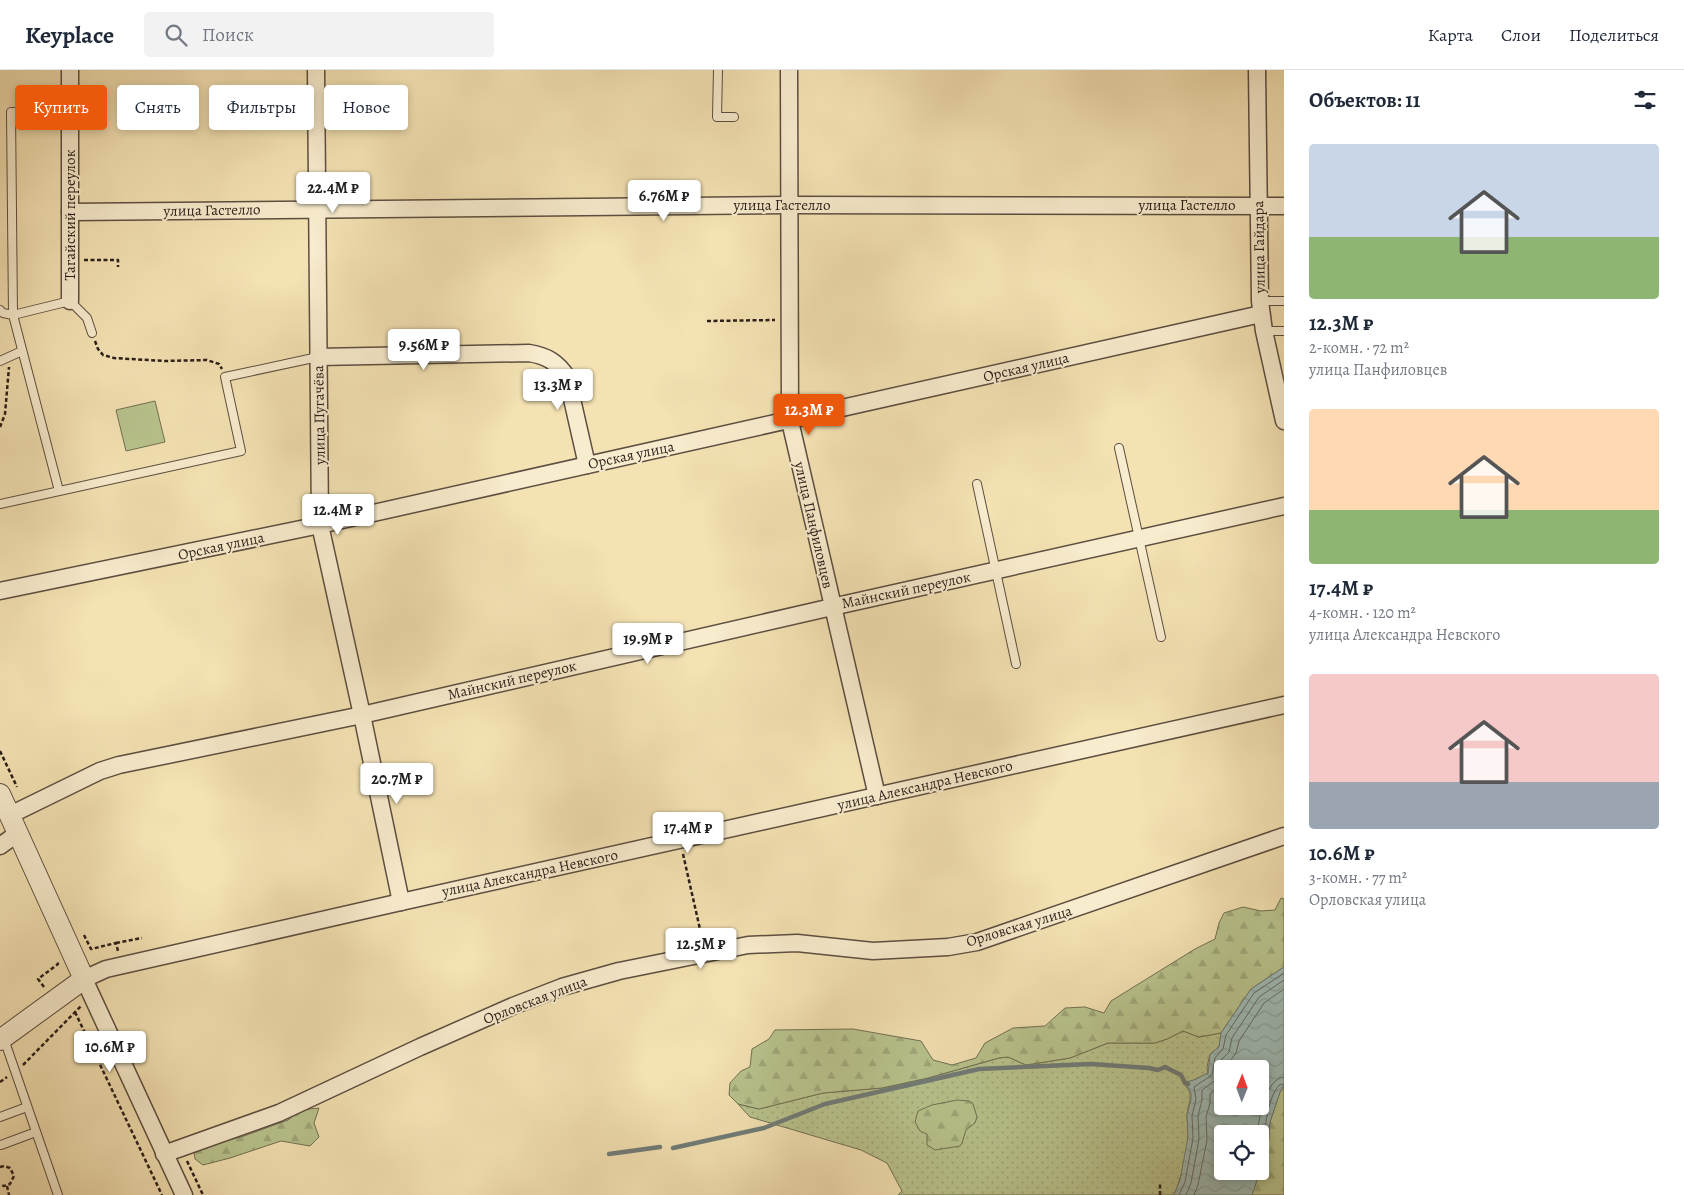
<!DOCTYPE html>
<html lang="ru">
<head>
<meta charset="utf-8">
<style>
	:root { --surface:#fff; --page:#f2f2f3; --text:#1f2937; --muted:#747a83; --line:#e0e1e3; --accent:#ea580c }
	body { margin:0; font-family:Alegreya,serif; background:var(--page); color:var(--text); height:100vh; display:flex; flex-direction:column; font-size:19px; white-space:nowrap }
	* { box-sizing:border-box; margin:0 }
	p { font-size:16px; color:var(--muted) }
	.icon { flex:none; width:28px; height:28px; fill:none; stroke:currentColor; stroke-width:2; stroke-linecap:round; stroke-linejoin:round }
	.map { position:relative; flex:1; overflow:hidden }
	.details { display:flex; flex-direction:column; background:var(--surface); width:400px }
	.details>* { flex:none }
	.top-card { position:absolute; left:15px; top:15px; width:475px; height:45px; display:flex; gap:10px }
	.needle { width:32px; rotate:1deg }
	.controls { position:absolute; left:1214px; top:990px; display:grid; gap:10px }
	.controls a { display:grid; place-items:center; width:55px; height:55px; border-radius:5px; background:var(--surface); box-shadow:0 2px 8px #0003; font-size:25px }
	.price { position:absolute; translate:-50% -42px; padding:0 11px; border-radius:5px; background:#fff; color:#222; font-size:16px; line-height:32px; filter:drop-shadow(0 1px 2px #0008) }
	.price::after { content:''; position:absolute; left:50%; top:30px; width:15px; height:11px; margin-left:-8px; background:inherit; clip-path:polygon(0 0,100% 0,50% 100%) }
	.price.selected { background:var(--accent); color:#fff }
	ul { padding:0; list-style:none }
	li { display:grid; align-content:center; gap:10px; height:265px; padding:0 25px }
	li span { display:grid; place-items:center; height:155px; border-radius:5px; color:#555 }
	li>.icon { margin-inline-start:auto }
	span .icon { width:90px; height:90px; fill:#fffc; stroke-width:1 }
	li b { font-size:21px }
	h2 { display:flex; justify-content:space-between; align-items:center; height:60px; padding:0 25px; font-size:21px }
	.tag { padding:0 18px; border-radius:5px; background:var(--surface); box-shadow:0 2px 8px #0003; font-size:18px; line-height:45px }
	.tag.selected { background:var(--accent); color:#fff }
	header { display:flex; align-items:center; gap:30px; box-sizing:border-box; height:70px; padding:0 25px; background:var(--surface); border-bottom:1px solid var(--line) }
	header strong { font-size:24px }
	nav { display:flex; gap:28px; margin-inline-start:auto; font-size:18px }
	.search { width:350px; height:45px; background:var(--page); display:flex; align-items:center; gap:12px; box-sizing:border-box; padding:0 18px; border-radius:5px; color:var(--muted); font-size:19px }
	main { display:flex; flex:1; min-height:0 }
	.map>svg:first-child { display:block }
	.grass { fill:url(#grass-dots); stroke:#717054 }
	.forest { fill:url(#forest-firs); stroke:#717054 }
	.park { fill:#b9c48e; stroke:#717054 }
	.water { fill:url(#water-waves); stroke:#707c78; fill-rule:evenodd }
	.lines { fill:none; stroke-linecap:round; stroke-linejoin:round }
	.shore { stroke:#646c68; stroke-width:1 }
	.stream { stroke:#707c78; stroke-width:4.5 }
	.service-casing { stroke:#5c4e40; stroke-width:10 }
	.minor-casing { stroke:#5c4e40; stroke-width:19 }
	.tertiary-casing { stroke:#5c4e40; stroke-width:22 }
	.path { stroke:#291d19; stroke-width:2.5; stroke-dasharray:4 2.5; stroke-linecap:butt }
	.service { stroke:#f8ecce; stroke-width:8 }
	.minor { stroke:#f8ecce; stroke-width:16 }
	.tertiary { stroke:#f8ecce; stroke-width:20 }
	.labels { text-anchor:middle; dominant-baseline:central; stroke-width:4; stroke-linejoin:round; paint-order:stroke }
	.street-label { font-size:15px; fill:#291d19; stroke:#f8ecce }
</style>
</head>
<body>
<header>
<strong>Keyplace</strong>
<div class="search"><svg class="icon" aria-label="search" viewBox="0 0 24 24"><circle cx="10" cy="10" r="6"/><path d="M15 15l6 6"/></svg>Поиск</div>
<nav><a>Карта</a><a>Слои</a><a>Поделиться</a></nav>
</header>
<main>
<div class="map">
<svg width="1284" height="1125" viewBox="0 0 1284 1125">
	<defs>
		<pattern id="grass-dots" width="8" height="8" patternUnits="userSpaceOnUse" patternTransform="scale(1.25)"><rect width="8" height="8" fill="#b9c48e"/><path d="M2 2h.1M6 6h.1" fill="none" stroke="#9fa87a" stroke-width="1.8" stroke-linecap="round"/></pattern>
		<pattern id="forest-firs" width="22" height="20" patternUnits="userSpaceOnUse" patternTransform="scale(1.25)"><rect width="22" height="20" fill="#b9c48e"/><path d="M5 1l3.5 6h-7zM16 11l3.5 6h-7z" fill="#9fa87a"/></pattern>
		<pattern id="water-waves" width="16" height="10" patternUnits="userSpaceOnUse" patternTransform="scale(1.25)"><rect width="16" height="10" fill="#9fbcb7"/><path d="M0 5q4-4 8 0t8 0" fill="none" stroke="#89a19d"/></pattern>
	</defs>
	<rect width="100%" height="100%" fill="#f4e2b3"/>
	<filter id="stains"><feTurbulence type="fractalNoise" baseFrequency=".004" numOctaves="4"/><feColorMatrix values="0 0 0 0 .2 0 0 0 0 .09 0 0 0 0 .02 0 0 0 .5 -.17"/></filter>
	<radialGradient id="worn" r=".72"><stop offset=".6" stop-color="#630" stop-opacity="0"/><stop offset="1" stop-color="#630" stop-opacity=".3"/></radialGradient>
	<path class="grass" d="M1183 961 1199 967 1221 963 1219 977 1210 984 1207 997 1208 1003C1200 1007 1193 1011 1184 1014 1196 1025 1187 1034 1187 1047 1187 1054 1189 1060 1188 1067 1187 1086 1181 1107 1174 1125H898L902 1121 887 1093 861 1080 750 1047 738 1034 759 1039 823 1023 882 1018 928 1008 999 988 1008 987 1026 995 1070 988 1108 973H1155L1167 969Z"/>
	<g class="forest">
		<path d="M1281 828 1284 829V897L1251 919 1221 963 1199 967 1183 961 1167 969 1155 973H1108L1070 988 1026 995 1008 987 999 988 928 1008 882 1018 823 1023 759 1039 738 1034 729 1025 730 1013 741 1001 750 997 752 979 769 969 775 960 853 959 921 971 933 990 952 995 976 988 985 973 1013 958 1045 956 1065 938 1085 937 1104 943 1111 931 1195 879 1215 869 1219 853 1224 843 1243 837 1261 841 1275 840Z"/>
		<path d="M1284 1015V1125H1252L1268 1077 1270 1052 1280 1022Z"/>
		<path d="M957 1030 969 1031 973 1034 977 1047 975 1053 966 1060 962 1073 960 1076 935 1080 927 1075V1064L920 1061 915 1052 918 1041 932 1035Z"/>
		<path d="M319 1038 314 1053 319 1067 310 1076 281 1071 230 1088 203 1095 195 1089 194 1081 200 1077 241 1067 288 1050 301 1040Z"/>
	</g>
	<path class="park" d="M155 331 165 372 126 381 116 340Z"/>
	<path class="water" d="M1284 897V1015L1280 1022 1270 1052 1268 1077 1260 1100V1064H1222V1101H1260L1252 1125H1174L1180 1110 1188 1067 1187 1045 1191 1029V1023L1184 1012C1194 1011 1198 1008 1208 1003L1210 984 1219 977 1221 963 1251 919ZM1222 999H1260V1036H1222Z"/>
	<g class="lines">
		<g class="shore">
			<path d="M1226 999 1227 995 1236 983 1239 971 1264 933 1284 919"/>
			<path d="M1257 1064C1259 1048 1265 1009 1284 1007"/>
			<path d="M1260 1084C1267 1061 1264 1035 1279 1015L1284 1014"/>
			<path d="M1179 1125 1185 1112 1193 1068 1192 1046 1196 1029 1194 1017 1212 1005 1215 988 1223 979 1226 965 1254 923 1284 903"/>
			<path d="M1186 1125 1191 1113 1199 1069 1198 1046 1202 1030V1020L1217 1009 1220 991 1229 982 1232 968 1259 927 1284 910"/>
			<path d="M1194 1125 1198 1115 1207 1070 1206 1047 1210 1033V1024L1222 1014"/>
		</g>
		<g class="stream">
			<path d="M673 1078 764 1058 825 1034 979 999 1091 994 1149 998 1158 1000 1165 997 1181 1005 1185 1013 1188 1014"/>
			<path d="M609 1084 660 1077"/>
		</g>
		<g class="service-casing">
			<g id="service">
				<path d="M718 0 717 47H734"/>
				<path d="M70 41 11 42 13 245 70 231 87 248 92 263"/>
				<path d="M1260 231H1284"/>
				<path d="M0 240 3 243 13 245 59 421"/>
				<path d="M1264 261H1284"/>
				<path d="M0 291 22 281"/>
				<path d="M1119 378 1161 567"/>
				<path d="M977 414 1016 594"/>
				<path d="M0 434 241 381 225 307 318 287"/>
				<path d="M4 969 58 1125"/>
				<path d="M0 1047 27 1037"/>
				<path d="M1 1075 36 1062"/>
			</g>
		</g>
		<g class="minor-casing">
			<g id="minor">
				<path d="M70 0V231"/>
				<path d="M316 0 320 455 362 645 401 832"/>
				<path d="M789 0 790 351 877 726"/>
				<path d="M1257 0 1260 231 1264 261 1284 351"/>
				<path d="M70 142 788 135 1284 136"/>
				<path d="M318 287 529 283C547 286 557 292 567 307L587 395"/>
				<path d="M0 521 320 455 1261 244"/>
				<path d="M10 745 100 701 119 695 362 645 832 537 1284 436"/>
				<path d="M0 776 18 763"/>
				<path d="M164 1084 279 1043 420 977 513 936 562 917 619 901 748 875 797 873 873 881 948 877 977 872 1284 766"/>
				<path d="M184 1125 84 909 106 899 401 832 1284 635"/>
			</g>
		</g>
		<g class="tertiary-casing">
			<path id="tertiary" d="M0 724 84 909 0 970"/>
		</g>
		<g class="path">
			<path d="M84 190H118V197"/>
			<path d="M707 251 775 250"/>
			<path d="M95 271 98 279 103 285 114 288 165 291 207 290 219 294 222 299"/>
			<path d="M0 357 5 344 9 297"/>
			<path d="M0 681 17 717"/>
			<path d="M683 784 702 868"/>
			<path d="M84 865 91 879 116 873 118 881"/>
			<path d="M116 873 142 868"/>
			<path d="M44 917 38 909 58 894 57 892"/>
			<path d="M75 942 162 1125"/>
			<path d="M23 995 81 936"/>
			<path d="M0 1012 7 1007"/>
			<path d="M187 1091 203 1125"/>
			<path d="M0 1097 4 1096 10 1098 14 1106 10 1114 4 1116 0 1115"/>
			<path d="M7 1116 9 1125"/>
			<path d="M1160 1125V1114"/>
		</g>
		<use href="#service" class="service"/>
		<use href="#minor" class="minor"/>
		<use href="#tertiary" class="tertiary"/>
	</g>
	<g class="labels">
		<g class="street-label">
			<text x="782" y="135">улица Гастелло</text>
			<text x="1187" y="135">улица Гастелло</text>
			<text transform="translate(212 140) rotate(-1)">улица Гастелло</text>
			<text transform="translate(70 145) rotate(-90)">Тагайский переулок</text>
			<text transform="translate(1259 177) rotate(-91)">улица Гайдара</text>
			<text transform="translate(1026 297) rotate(-13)">Орская улица</text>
			<text transform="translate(319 345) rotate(-91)">улица Пугачёва</text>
			<text transform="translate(631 385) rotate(-12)">Орская улица</text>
			<text transform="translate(814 455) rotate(77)">улица Панфиловцев</text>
			<text transform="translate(221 476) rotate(-12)">Орская улица</text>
			<text transform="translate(906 520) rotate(-12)">Майнский переулок</text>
			<text transform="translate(512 610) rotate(-13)">Майнский переулок</text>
			<text transform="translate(925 715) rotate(-13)">улица Александра Невского</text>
			<text transform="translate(530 803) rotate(-12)">улица Александра Невского</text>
			<text transform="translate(1019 856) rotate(-17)">Орловская улица</text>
			<text transform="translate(535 930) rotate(-21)">Орловская улица</text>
		</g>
	</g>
	<rect width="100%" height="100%" filter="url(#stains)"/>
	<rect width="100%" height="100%" fill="url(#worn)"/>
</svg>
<div class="controls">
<a><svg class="needle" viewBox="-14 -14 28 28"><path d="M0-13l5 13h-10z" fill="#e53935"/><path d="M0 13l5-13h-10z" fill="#747a83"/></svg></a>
<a><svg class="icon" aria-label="locate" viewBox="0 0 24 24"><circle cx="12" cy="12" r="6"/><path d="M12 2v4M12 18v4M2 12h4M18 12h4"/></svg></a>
</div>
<b class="price" style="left:333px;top:144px">22.4M ₽</b>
<b class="price" style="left:664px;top:152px">6.76M ₽</b>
<b class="price" style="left:424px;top:301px">9.56M ₽</b>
<b class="price" style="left:558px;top:341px">13.3M ₽</b>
<b class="price selected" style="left:809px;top:366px">12.3M ₽</b>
<b class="price" style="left:338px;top:466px">12.4M ₽</b>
<b class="price" style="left:648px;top:595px">19.9M ₽</b>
<b class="price" style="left:397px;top:735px">20.7M ₽</b>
<b class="price" style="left:688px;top:784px">17.4M ₽</b>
<b class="price" style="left:701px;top:900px">12.5M ₽</b>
<b class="price" style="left:110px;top:1003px">10.6M ₽</b>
<div class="top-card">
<a class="tag selected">Купить</a>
<a class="tag">Снять</a>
<a class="tag">Фильтры</a>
<a class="tag">Новое</a>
</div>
</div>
<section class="details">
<h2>Объектов: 11<svg class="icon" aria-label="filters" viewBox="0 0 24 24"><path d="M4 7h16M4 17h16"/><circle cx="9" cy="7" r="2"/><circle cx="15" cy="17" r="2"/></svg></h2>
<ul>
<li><span style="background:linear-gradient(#c9d6e8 60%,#8fb573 0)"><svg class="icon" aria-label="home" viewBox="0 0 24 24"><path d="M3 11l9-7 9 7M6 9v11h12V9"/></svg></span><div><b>12.3M ₽</b><p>2-комн. · 72 m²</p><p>улица Панфиловцев</p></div></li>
<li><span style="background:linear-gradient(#ffd9b3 65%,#8fb573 0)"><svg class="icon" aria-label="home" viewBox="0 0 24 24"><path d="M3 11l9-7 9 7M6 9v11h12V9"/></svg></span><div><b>17.4M ₽</b><p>4-комн. · 120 m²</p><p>улица Александра Невского</p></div></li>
<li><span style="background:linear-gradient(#f6c9c9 70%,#9aa5b1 0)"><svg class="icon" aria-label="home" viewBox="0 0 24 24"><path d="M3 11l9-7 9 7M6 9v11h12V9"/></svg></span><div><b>10.6M ₽</b><p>3-комн. · 77 m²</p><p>Орловская улица</p></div></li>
</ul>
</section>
</main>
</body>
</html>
